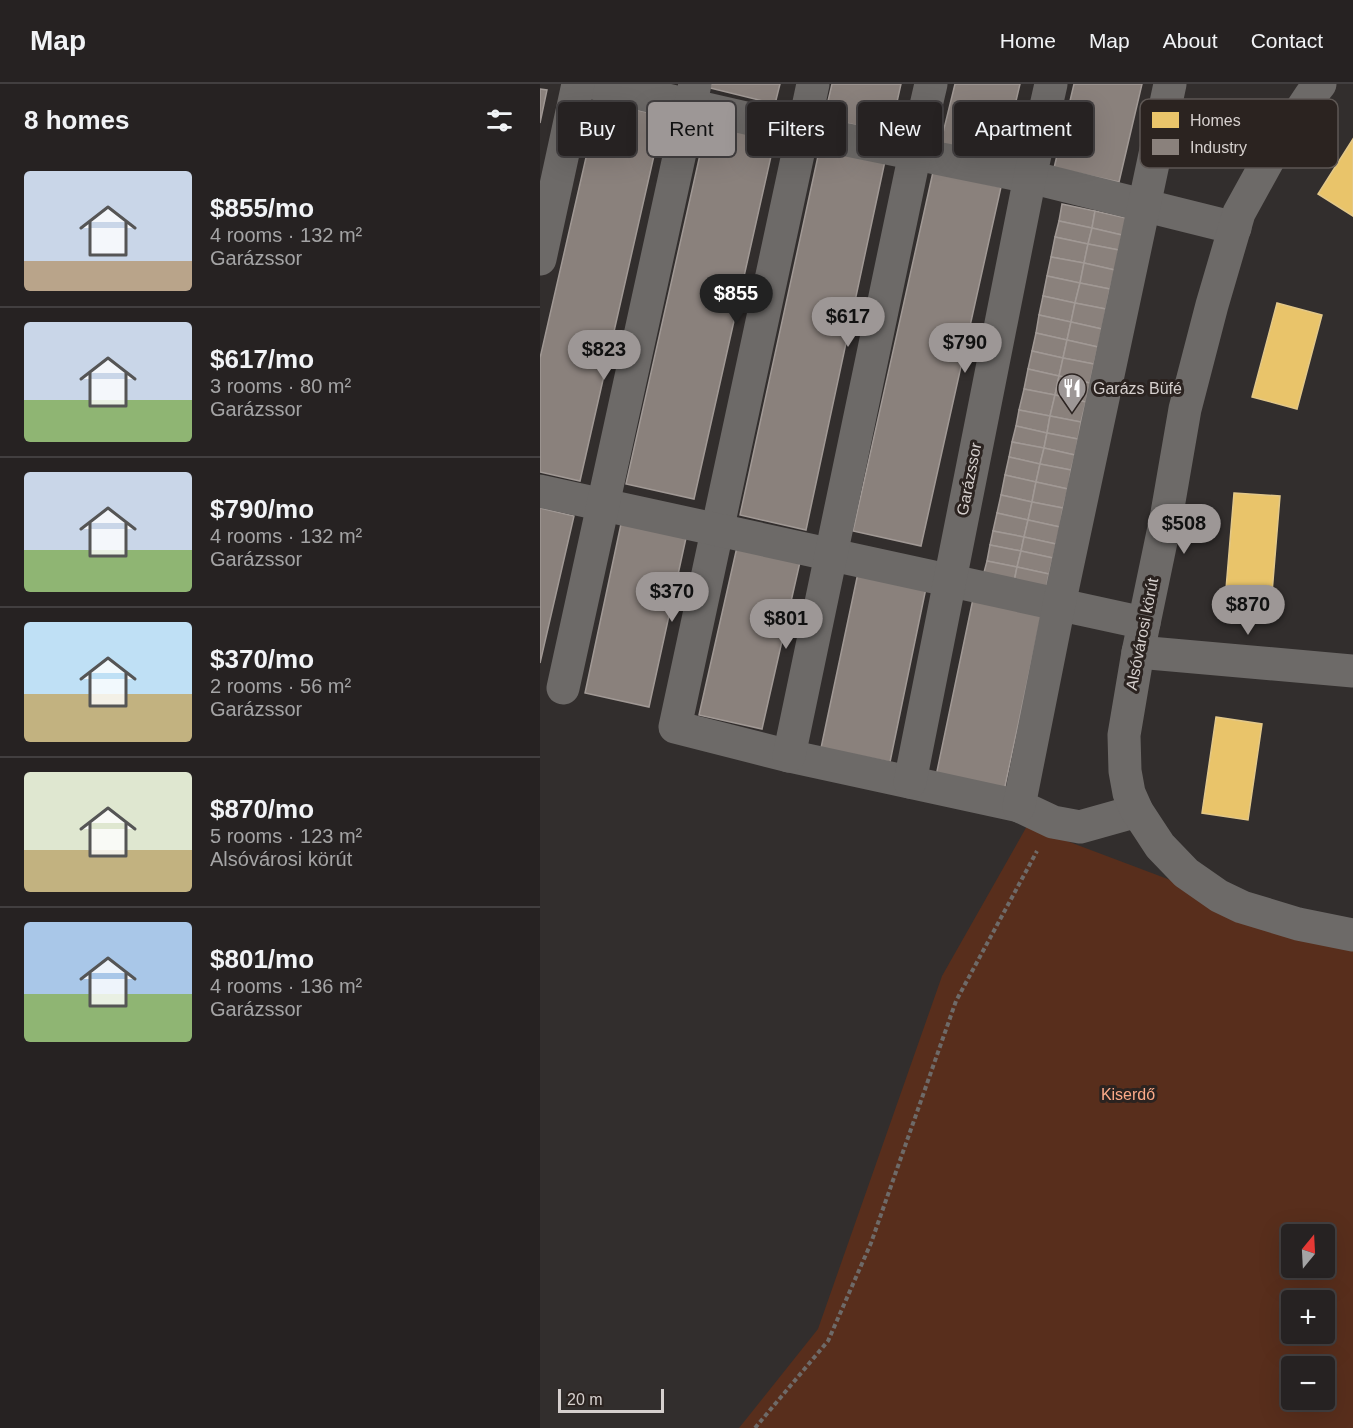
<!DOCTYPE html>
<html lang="en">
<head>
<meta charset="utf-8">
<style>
	:root { --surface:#262222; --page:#2e2a2a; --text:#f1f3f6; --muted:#a4a4a5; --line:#423f40; --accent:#9d9796 }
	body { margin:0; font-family:Helvetica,sans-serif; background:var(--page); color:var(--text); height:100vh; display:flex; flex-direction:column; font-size:22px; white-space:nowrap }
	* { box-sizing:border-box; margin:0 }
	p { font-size:20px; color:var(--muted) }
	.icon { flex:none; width:33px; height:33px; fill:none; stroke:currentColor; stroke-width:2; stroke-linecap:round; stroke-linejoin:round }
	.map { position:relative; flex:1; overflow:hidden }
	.side { display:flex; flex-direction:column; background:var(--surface); width:540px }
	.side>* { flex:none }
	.banner { position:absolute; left:18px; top:18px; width:570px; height:54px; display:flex; gap:12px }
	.needle { width:39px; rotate:18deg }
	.fabs { position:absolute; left:741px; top:1140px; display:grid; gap:12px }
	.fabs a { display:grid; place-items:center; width:54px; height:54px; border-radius:6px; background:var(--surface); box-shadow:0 6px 24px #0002,0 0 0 2px var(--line); font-size:30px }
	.scale { position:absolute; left:18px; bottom:15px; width:106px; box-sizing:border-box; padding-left:6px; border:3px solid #d6d0ce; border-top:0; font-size:16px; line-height:21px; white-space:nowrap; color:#d6d0ce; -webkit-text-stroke:4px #2b2320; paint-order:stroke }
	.price { position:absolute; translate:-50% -51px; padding:0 14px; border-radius:21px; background:var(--accent); color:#111; font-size:20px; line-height:39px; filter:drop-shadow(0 2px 3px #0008) }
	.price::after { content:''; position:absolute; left:50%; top:36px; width:18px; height:14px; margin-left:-9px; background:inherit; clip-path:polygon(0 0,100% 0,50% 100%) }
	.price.current { background:#222; color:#fff }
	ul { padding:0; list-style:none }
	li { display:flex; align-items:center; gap:18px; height:150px; padding:0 24px }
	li+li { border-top:2px solid var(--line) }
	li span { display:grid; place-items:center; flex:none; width:168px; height:120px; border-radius:6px; color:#555 }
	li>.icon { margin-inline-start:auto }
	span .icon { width:72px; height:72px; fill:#fffc; stroke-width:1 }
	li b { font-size:26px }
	h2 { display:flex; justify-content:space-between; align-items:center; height:72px; padding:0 24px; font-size:26px }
	.tag { padding:0 21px; border-radius:6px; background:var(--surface); box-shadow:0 6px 24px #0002,0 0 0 2px var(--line); font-size:21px; line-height:54px }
	.tag.current { background:var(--accent); color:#111 }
	header { display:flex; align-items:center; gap:36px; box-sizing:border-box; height:84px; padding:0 30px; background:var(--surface); border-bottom:2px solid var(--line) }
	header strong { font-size:28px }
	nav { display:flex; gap:33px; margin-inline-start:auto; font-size:21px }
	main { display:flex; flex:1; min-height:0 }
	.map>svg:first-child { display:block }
	.green { fill:#582e1c; fill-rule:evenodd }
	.homes { fill:#e9c46a; stroke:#e3c888; stroke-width:1.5 }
	.industry { fill:#8a817c; stroke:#a19995; stroke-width:1.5 }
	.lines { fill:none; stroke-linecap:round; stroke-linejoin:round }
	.path { stroke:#6e6a68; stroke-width:4; stroke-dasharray:4.5 3; stroke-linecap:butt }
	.minor { stroke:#6d6a68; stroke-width:33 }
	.labels { text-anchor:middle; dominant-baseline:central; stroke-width:6; stroke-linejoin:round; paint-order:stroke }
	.poi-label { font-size:16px; fill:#d6d0ce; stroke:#2b2320; text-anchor:start }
	.street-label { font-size:16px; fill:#d6d0ce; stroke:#2b2320 }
	.park-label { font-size:16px; fill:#fcaa88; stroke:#2b2320 }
	.key { fill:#2b2320; stroke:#5e5754; stroke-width:1.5 }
	.key-label { font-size:16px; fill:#d6d0ce }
</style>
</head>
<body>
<header>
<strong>Map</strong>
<nav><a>Home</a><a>Map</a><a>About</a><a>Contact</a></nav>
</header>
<main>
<section class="side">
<h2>8 homes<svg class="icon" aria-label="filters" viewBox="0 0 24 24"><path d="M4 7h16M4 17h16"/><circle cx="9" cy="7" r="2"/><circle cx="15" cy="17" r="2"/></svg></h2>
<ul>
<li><span style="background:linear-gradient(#c9d6e8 75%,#b9a48a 0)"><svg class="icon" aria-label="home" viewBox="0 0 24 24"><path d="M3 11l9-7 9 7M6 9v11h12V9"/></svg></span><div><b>$855/mo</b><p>4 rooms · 132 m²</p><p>Garázssor</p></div></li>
<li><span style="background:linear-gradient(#c9d6e8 65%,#8fb573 0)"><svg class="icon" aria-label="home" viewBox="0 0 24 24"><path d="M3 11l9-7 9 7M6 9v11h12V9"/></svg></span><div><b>$617/mo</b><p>3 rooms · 80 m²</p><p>Garázssor</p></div></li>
<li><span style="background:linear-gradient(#c9d6e8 65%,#8fb573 0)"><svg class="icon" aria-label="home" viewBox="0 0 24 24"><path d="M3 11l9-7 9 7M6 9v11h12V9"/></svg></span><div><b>$790/mo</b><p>4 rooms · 132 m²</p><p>Garázssor</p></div></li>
<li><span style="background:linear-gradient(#bfe0f5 60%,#c2b280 0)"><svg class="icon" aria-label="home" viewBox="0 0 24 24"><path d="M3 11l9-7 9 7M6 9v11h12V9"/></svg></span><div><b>$370/mo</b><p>2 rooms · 56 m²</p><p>Garázssor</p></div></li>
<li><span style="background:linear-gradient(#dfe7d0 65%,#c2b280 0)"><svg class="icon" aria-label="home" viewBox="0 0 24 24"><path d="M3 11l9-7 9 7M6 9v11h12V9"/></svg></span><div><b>$870/mo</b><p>5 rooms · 123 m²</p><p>Alsóvárosi körút</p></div></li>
<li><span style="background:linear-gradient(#a9c7e8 60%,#8fb573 0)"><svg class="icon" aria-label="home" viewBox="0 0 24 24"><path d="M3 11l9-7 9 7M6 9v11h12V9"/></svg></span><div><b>$801/mo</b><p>4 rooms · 136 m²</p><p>Garázssor</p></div></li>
</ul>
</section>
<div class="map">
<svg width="813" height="1344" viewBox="0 0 813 1344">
	<rect width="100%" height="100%" fill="#322e2d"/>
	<path class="green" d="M487 742 702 823 813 852V1344H199L278 1245 402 892ZM752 1150H784V1184H752ZM752 1216H784V1250H752ZM752 1282H784V1316H752Z"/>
	<g class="homes">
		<path d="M813 55V132L778 110Z"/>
		<path d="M737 219 782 231 757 325 712 313Z"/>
		<path d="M694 409 740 412 732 509 686 505Z"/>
		<path d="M676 633 722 640 708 736 662 729Z"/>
	</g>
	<g class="industry">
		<path d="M171 0H240L235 20 170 4Z"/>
		<path d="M292 0H361L350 49 284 34Z"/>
		<path d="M415 0H480L462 76 400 61Z"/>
		<path d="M534 0H602L579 98 514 84Z"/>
		<path d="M0 5 7 6 0 39Z"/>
		<path d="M59 17 123 32 40 397 0 388V274Z"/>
		<path d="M168 35 236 50 154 415 86 400Z"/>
		<path d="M280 63 345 77 266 446 200 431Z"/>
		<path d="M393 88 461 103 381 462 313 447Z"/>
		<path d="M522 120 555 127 552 144 519 137Z"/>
		<path d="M555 127 586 134 582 151 552 144Z"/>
		<path d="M519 137 552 144 548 160 515 153Z"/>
		<path d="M552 144 582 151 579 166 548 160Z"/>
		<path d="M515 153 548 160 544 179 511 173Z"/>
		<path d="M548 160 579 166 575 186 544 179Z"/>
		<path d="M511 173 544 179 540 199 507 192Z"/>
		<path d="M544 179 575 186 570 205 540 199Z"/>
		<path d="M507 192 540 199 535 219 503 212Z"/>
		<path d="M540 199 570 205 566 225 535 219Z"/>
		<path d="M503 212 535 219 531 238 499 231Z"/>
		<path d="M535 219 566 225 562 245 531 238Z"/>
		<path d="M499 231 531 238 527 256 496 249Z"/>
		<path d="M531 238 562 245 558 263 527 256Z"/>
		<path d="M496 249 527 256 523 274 492 267Z"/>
		<path d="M527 256 558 263 554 280 523 274Z"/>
		<path d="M492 267 523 274 519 292 488 285Z"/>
		<path d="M523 274 554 280 550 299 519 292Z"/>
		<path d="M488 285 519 292 515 311 484 305Z"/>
		<path d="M519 292 550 299 546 318 515 311Z"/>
		<path d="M484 305 515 311 510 332 479 326Z"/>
		<path d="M515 311 546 318 541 338 510 332Z"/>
		<path d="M479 326 510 332 507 349 476 342Z"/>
		<path d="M510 332 541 338 538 355 507 349Z"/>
		<path d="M476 342 507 349 504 364 472 358Z"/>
		<path d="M507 349 538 355 535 371 504 364Z"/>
		<path d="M472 358 504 364 500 380 469 373Z"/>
		<path d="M504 364 535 371 531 386 500 380Z"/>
		<path d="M469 373 500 380 496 398 465 391Z"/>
		<path d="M500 380 531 386 528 405 496 398Z"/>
		<path d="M465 391 496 398 492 418 461 411Z"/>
		<path d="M496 398 528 405 523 424 492 418Z"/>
		<path d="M461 411 492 418 488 436 457 429Z"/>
		<path d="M492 418 523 424 520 443 488 436Z"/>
		<path d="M0 424 34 432 0 579Z"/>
		<path d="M457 429 488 436 484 453 453 447Z"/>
		<path d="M488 436 520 443 516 460 484 453Z"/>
		<path d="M81 440 146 454 109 623 45 609Z"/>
		<path d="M453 447 484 453 481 467 450 461Z"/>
		<path d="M484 453 516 460 513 474 481 467Z"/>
		<path d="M450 461 481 467 477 483 447 477Z"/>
		<path d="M197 463 260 478 222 645 159 631Z"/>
		<path d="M481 467 513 474 509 490 477 483Z"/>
		<path d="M447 477 477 483 474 498 443 492Z"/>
		<path d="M477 483 509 490 506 505 474 498Z"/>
		<path d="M318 489 386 504 350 678 281 664Z"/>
		<path d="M433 515 502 529 464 707 396 692Z"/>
	</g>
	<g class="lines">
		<path class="path" d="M215 1344 288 1257 331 1159 416 917 497 767"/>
		<g class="minor">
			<path d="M57 0 263 47 490 93 695 144"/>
			<path d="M273 0 135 643 249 672 479 722 513 738 540 743 597 727"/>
			<path d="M780 0 771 11 731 71 699 129 672 221 645 325 627 429 598 568 584 651 585 687 589 709 597 727 620 762 646 789 679 812 702 823 758 840 813 851"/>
			<path d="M0 175 38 0"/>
			<path d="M0 407 604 539"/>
			<path d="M598 568 813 587"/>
			<path d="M23 604 155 0"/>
			<path d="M249 672 375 69 391 0"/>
			<path d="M370 698 490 93 511 0"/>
			<path d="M479 722 519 521 630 0"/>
		</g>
	</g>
	<defs>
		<g id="restaurant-pin" transform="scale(1.5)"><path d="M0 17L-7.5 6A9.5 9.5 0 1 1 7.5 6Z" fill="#9d9796" stroke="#2b2320"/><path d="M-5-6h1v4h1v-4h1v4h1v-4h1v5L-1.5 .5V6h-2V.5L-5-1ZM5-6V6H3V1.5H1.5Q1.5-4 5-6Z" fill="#fff"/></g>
	</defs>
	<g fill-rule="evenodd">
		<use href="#restaurant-pin" x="532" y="304"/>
	</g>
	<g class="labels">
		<g class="poi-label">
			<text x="553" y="304">Garázs Büfé</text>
		</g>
		<g class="street-label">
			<text transform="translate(429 395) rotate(-79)">Garázssor</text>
			<text transform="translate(602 550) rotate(-79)">Alsóvárosi körút</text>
		</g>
		<g class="park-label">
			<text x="588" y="1010">Kiserdő</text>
		</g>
	</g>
	<rect x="600" y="15" width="198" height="69" rx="9" class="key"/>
	<rect x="612" y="28" width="27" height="16" fill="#e9c46a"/>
	<rect x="612" y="55" width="27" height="16" fill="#8a817c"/>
	<g class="key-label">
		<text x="650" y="42">Homes</text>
		<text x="650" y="69">Industry</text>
	</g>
</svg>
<div class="fabs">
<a><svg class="needle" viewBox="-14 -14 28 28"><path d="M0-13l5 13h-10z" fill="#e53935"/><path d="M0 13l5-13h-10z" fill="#a4a4a5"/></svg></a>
<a>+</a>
<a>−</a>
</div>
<div class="scale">20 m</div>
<b class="price current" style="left:196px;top:241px">$855</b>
<b class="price" style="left:308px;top:264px">$617</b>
<b class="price" style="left:425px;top:290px">$790</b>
<b class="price" style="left:64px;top:297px">$823</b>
<b class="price" style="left:644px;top:471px">$508</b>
<b class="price" style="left:132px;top:539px">$370</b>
<b class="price" style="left:708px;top:552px">$870</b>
<b class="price" style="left:246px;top:566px">$801</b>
<div class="banner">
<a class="tag">Buy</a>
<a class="tag current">Rent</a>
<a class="tag">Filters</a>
<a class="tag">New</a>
<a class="tag">Apartment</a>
</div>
</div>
</main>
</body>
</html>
